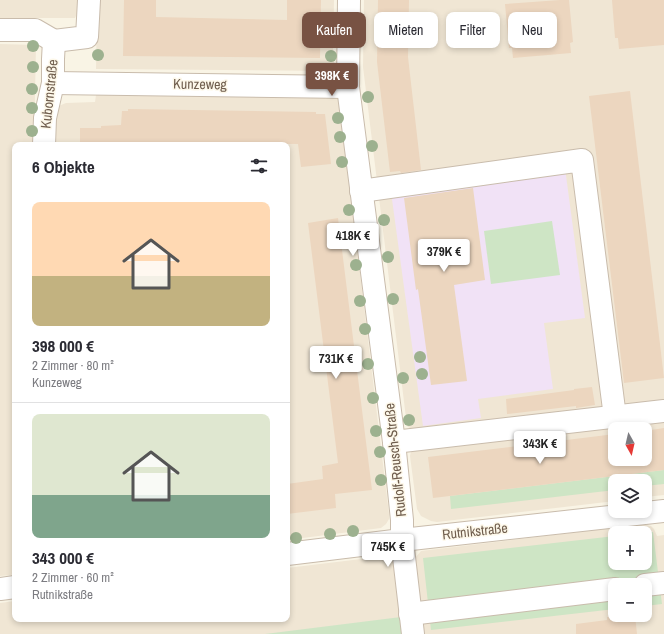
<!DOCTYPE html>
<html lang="de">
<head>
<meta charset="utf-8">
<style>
	:root { --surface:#fff; --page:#f7f7f7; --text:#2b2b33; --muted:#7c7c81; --line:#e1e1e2; --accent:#785243 }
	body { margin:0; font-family:"Archivo Narrow",sans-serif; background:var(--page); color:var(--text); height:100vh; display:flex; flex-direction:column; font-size:15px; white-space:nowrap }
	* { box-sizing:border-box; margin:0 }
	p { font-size:13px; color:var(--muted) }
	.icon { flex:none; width:22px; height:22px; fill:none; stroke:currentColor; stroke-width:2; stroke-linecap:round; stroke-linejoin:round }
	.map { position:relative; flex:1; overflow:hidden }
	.side { position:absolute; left:12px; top:142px; width:278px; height:480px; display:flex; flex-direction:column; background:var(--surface); border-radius:8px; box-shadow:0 2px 6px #0003 }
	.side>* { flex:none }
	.guide { position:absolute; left:302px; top:12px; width:302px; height:36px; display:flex; gap:8px }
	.needle { width:26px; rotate:172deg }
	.buttons { position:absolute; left:608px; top:422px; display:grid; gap:8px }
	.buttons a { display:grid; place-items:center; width:44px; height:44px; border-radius:8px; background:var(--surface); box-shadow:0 2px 6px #0003; font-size:20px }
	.price { position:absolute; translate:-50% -34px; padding:0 9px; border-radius:4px; background:#fff; color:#222; font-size:13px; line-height:26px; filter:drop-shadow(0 1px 2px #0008) }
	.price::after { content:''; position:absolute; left:50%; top:24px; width:12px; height:9px; margin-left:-6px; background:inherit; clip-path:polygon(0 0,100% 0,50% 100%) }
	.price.selected { background:var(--accent); color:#fff }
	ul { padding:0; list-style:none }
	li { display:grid; align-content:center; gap:8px; height:212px; padding:0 20px }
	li+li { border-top:1px solid var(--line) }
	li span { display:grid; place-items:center; height:124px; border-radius:8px; color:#555 }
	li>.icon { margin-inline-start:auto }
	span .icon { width:72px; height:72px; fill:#fffc; stroke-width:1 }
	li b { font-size:17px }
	h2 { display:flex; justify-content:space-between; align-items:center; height:48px; padding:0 20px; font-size:17px }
	.pill { padding:0 14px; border-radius:8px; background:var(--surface); box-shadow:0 2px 6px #0003; font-size:14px; line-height:36px }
	.pill.selected { background:var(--accent); color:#fff }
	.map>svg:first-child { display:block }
	.residential { fill:#f0e6d4; fill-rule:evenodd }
	.education { fill:#f1e2f6 }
	.green { fill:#cee5c5 }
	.building { fill:#ecd6bf }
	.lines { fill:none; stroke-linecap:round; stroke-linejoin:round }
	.minor-casing { stroke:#c9bcac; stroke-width:24 }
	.minor { stroke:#fff; stroke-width:22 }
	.tree { fill:#9db18f }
	.labels { text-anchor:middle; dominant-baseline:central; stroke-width:3; stroke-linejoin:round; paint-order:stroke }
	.street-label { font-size:14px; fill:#6f5d4d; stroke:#fdf8ea }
</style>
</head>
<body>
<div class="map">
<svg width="664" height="634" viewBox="0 0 664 634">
	<rect width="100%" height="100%" fill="#f9f4e5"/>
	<g class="residential">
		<path d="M0 0H79V8L77 14 75 18H0Z"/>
		<path d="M97 0H334L333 51 335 71 96 69Z"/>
		<path d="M364 0H664V495L645 497V481H615V501L437 522 431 521 421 516 417 509 410 456 411 451 414 448 415 432 407 426 363 67ZM615 429H645V459H615Z"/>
		<path d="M0 44 36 45 34 145H15V572L11 575 0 576Z"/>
		<path d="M96 95 339 98 389 514V519L386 524 381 528 287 540V145H52L56 107 66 103 95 102Z"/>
		<path d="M643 524 651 526 654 529 657 536 664 535V634H0V603L15 601V619H287V568L386 556 394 563 415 558 421 551ZM615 533H645V563H615ZM615 585H645V615H615Z"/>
	</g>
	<path class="education" d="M565 168 585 318 544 323 553 389 478 399 481 418 423 426 391 192Z"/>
	<g class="green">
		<path d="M552 221 560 275 491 284 484 231Z"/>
		<path d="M664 470V484L645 486V481H615V490L451 509 450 496Z"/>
		<path d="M653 532 662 604 645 606V585H615V609L431 630 423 558 615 536V563H645V533Z"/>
		<path d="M401 617 404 634H265Z"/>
	</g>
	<g class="building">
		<path d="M124 0H156V17L287 20V0H321L320 58 123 56Z"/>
		<path d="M378 0H409L408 57 421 170 401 173 400 171 390 172 377 62Z"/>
		<path d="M560 0H569L573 42 570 43 571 53 513 58 512 48H509L505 4Z"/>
		<path d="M612 0H664V45L619 49 618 38H615Z"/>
		<path d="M630 91 664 378 624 383 589 96Z"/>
		<path d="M128 109 316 112V114H325L331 164 301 167 298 144 199 143 197 145H189V143L151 142 150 143 124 145H80V128H101V126L121 125 122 111H128Z"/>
		<path d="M473 188 485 280 454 285 467 381 431 385 418 289 416 290 404 198Z"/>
		<path d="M338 218 372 490 335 494 336 508 287 514V484L323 479 322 466 338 463 308 223Z"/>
		<path d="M592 387 595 405 576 408V406L507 414 506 399 574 390V389Z"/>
		<path d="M664 428V470L433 498 428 457 615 434V459H645V431Z"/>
		<path d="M628 615H635L637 634H576V624L607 620V617Z"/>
	</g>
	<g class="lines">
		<g class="minor-casing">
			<g id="minor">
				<path d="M349 0 348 87 394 442 402 520V540L413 634"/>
				<path d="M0 30H35L54 41"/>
				<path d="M54 41 87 37 89 0"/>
				<path d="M53 83 348 87"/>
				<path d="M44 145 45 118 53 83V59L54 41"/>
				<path d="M361 191 582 160 615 417"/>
				<path d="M394 442 664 411"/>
				<path d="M287 554 402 540 664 511"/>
				<path d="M645 585 664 583"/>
				<path d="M0 589 15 587"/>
				<path d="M410 614 615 589"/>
			</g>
		</g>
		<use href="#minor" class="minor"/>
	</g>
	<g class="tree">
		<circle cx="331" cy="27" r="6"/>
		<circle cx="33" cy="46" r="6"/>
		<circle cx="98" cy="55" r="6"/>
		<circle cx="331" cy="56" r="6"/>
		<circle cx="33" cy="67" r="6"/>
		<circle cx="32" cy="89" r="6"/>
		<circle cx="368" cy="97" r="6"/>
		<circle cx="32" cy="108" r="6"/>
		<circle cx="338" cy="118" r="6"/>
		<circle cx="32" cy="131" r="6"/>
		<circle cx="340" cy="137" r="6"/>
		<circle cx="372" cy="146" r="6"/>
		<circle cx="342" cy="162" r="6"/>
		<circle cx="349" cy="210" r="6"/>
		<circle cx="384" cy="220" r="6"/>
		<circle cx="388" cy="257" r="6"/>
		<circle cx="356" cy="265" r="6"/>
		<circle cx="393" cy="299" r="6"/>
		<circle cx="360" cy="301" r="6"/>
		<circle cx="365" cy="329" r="6"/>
		<circle cx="420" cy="357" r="6"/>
		<circle cx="368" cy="364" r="6"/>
		<circle cx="422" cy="374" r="6"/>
		<circle cx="403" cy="378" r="6"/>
		<circle cx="373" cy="398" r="6"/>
		<circle cx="409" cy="420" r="6"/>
		<circle cx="376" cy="431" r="6"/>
		<circle cx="380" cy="452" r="6"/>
		<circle cx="381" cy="480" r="6"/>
		<circle cx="353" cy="531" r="6"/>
		<circle cx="330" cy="534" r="6"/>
		<circle cx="296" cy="538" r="6"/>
	</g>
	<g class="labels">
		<g class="street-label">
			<text transform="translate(200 84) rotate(1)">Kunzeweg</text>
			<text transform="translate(49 94) rotate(-84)">Kubornstraße</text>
			<text transform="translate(395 460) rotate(-96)">Rudolf-Reusch-Straße</text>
			<text transform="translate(475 531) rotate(-6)">Rutnikstraße</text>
		</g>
	</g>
</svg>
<div class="buttons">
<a><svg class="needle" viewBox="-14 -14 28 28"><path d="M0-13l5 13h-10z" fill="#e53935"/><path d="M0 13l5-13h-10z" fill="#7c7c81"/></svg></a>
<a><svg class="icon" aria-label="layers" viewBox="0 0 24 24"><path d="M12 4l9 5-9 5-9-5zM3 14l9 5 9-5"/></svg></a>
<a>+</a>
<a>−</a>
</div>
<b class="price selected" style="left:332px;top:97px">398K €</b>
<b class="price" style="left:353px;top:257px">418K €</b>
<b class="price" style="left:444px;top:273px">379K €</b>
<b class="price" style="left:336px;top:380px">731K €</b>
<b class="price" style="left:540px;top:465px">343K €</b>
<b class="price" style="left:388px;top:568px">745K €</b>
<div class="guide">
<a class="pill selected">Kaufen</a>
<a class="pill">Mieten</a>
<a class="pill">Filter</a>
<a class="pill">Neu</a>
</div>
<section class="side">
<h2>6 Objekte<svg class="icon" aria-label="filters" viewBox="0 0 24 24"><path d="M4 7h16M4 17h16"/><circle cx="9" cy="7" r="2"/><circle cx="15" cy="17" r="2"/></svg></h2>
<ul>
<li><span style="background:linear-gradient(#ffd9b3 60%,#c2b280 0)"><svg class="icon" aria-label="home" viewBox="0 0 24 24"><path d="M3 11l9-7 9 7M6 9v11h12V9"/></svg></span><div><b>398 000 €</b><p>2 Zimmer · 80 m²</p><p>Kunzeweg</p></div></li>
<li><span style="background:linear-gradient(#dfe7d0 65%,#7fa58c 0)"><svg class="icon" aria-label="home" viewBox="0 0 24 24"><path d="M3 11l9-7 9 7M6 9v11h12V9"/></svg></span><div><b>343 000 €</b><p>2 Zimmer · 60 m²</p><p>Rutnikstraße</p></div></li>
</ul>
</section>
</div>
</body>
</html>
